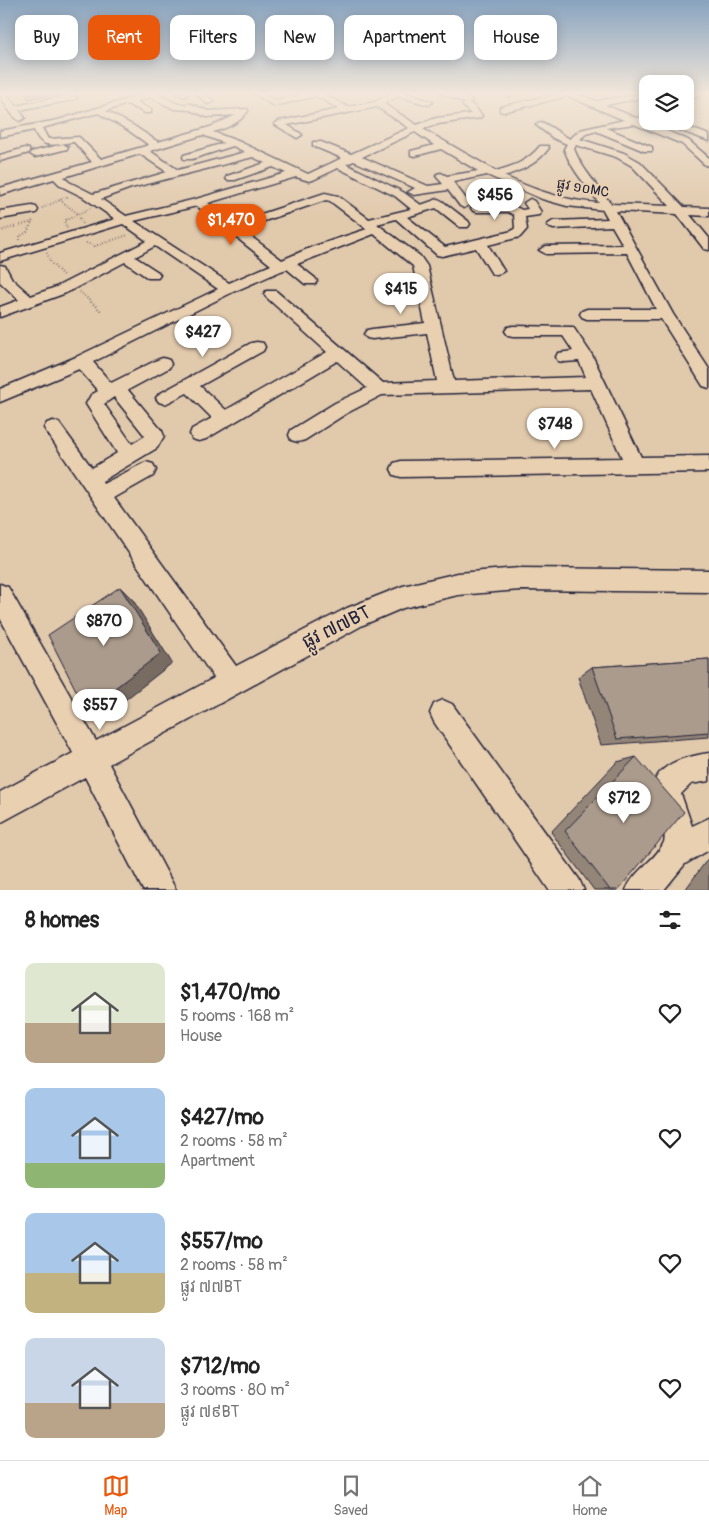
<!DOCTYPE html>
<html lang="en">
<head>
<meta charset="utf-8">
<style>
	:root { --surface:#fff; --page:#f6f6f6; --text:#222; --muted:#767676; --line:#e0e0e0; --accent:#ea580c }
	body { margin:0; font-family:Pangolin,"Noto Sans Khmer",sans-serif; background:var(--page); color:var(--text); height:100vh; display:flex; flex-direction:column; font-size:19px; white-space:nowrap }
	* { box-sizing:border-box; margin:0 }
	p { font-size:16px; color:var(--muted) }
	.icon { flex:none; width:28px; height:28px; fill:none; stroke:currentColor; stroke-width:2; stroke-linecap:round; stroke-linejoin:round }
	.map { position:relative; height:890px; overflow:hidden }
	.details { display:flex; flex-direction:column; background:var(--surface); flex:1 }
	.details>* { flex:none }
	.hud { position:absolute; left:15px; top:15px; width:680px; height:45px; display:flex; gap:10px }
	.fabs { position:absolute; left:639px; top:75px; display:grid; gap:10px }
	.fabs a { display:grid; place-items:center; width:55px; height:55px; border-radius:10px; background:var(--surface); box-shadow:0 2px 12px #0003; font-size:25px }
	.price { position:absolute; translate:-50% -42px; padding:0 11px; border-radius:18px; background:#fff; color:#222; font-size:16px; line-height:32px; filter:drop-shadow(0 1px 2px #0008) }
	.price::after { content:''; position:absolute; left:50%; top:30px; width:15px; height:11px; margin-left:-8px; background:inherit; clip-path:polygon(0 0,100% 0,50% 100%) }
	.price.selected { background:var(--accent); color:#fff }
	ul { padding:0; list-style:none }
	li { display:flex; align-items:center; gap:15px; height:125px; padding:0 25px }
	li span { display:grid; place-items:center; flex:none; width:140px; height:100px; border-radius:10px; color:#555 }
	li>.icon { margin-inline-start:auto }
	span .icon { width:60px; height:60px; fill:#fffc; stroke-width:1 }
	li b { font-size:21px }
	h2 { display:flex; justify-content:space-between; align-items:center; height:60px; padding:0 25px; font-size:21px }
	.tag { padding:0 18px; border-radius:10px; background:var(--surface); box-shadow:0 2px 12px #0003; font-size:18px; line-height:45px }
	.tag.selected { background:var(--accent); color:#fff }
	.tab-bar { display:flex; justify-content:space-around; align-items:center; height:70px; border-top:1px solid var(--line); background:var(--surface); font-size:14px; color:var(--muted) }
	.tab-bar a { display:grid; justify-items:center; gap:2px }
	.tab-bar .selected { color:var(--accent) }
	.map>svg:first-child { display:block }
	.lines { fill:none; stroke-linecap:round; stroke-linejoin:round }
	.minor-casing { stroke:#22223b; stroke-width:3 }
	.path { stroke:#22223b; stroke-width:2; stroke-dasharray:0.5 2.5; stroke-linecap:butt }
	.minor { fill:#e9d0b1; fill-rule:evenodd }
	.wall { fill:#938578; stroke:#22223b }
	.shaded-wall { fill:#786c62; stroke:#22223b }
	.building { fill:#ab9b8c; stroke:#22223b }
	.labels { text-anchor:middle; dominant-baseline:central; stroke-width:5; stroke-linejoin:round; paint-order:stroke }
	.far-street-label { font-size:14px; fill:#22223b; stroke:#e9d0b1 }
	.near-street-label { font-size:19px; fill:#22223b; stroke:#e9d0b1 }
</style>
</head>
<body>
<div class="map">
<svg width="709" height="890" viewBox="0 0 709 890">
	<rect width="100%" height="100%" fill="#e1c9ac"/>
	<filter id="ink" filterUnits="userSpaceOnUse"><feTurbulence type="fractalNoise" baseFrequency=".02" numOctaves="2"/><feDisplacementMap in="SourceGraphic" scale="10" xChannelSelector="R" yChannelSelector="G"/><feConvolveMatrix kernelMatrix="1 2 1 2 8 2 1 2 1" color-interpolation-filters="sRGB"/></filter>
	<g filter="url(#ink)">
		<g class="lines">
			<g class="minor-casing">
				<g id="minor">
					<path d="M0 93H6L16 106 73 94 77 97 73 100 19 110 25 118 20 121C12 117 2 101 0 93Z"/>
					<path d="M147 93H160L159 95 178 104H191L208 111 247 109 248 111C240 123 227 128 213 132L240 142 308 174 342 158 313 146V142H321L351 154 409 128 377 107 287 125 300 133 302 135 297 138 274 124 279 121 339 109 316 96 274 106 253 93H262L275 100 308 93H322L348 107 375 102 391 93H406L433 102 429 105 398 96 384 104 417 125 436 118 471 114 462 105 465 103 441 93H452L471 99 472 101 469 103 475 107 482 116 480 118 438 124 423 129 496 171C514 166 528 161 540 146H548L549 148C537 164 523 170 504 176 534 190 566 201 599 203 586 184 572 171 564 149L567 144 553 138 536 125 541 122C551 126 560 134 570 139L580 130 624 120 568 96 503 112 500 111V107L560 93H575L596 101 648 93V97L605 105 636 118 648 117V121H652L648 123 688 140 709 158V166L705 165 682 144 634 124 606 128 652 147V151H644L596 131 586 134 580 139 624 153 640 162 684 207 709 208V216L690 215 709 238V250L704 249 677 214 616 211 673 314 709 369V388L703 386 661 319H587L582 317 580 314 582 311 587 309H656L627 253 546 254 539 250 546 246 623 245 612 226 553 229 547 225 553 221 608 219 603 210 567 206 542 199 487 175 453 182 470 204 464 208 460 206 448 190 414 195 408 192 415 188 354 161 346 164 403 192 421 205 438 199 442 201 468 221 470 224 468 227H460L436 208 407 217 445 247 512 231 515 228 514 215 508 212H477L473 211 471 208 473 205 510 204 522 210 528 209 524 203 530 199 534 201 541 212 539 215 525 217 527 229 520 237 488 245 504 271 497 275 492 274 476 248 442 256 437 255 396 219 377 224 420 256 427 266 454 381 586 377 579 361 564 362 558 361 556 357 558 353 573 351 563 336H513L508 335 505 331 508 327 513 326 573 327 592 355 641 457 709 456V472L401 477 394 475 391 469 394 463 401 461 622 458 591 389 382 395 347 413 305 440 298 442 291 440 289 435 291 430 335 403 367 388 337 361 206 439 199 441 192 439 190 434 192 429 212 418 187 393 165 404 159 402 156 398 159 394 251 343 257 342 263 343 265 347 263 351 200 386 226 410 327 352 266 297 264 294 266 291H276L383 383 437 381 427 333 372 339 367 338 364 334 367 330 372 329 425 323 413 266 374 234 297 264 315 278 317 281 315 284H305L287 269 281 271 233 292 93 362 111 383 157 360 163 358 169 360 171 364 169 368 128 390 162 431 164 436 157 448 102 481 103 484 146 462 153 464 156 470 153 476 114 498 236 666 347 608 403 586 458 573 520 568 709 570V592L520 590 458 595 403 608 363 625 109 764 176 890H143L85 777 0 823V792L73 753 0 618V584L8 587 96 741 214 678 44 428 47 423 53 421 59 423 92 468 117 453 86 404 91 395 98 391 79 369 0 402V389L76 357 218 289 155 246 135 257 158 272 160 275 158 278H148L125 262 66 293 0 317V307L19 300 0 282V265L5 266 12 279 31 296 56 287 147 241 123 224 0 261V253L115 219 83 197 61 186 54 179 0 195V188L92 162 74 142C54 144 42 151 34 130L0 137V131L58 120ZM150 97 174 109 190 110 207 117 236 115 210 127 158 142 134 126 106 111 127 104 145 113H151V109L136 102ZM98 113 128 130 149 145 101 159 79 137 48 139 42 128ZM415 132 434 145 411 151V155L415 156 441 149 478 171 447 176 441 173 437 174 436 176 443 184 428 186 362 157ZM203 135 224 143 184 155 183 157 184 159H192L233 146 245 152 178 170 150 151ZM576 145 616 157 632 166 670 206 611 204C598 185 582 170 574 149ZM140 154 167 172 93 194 69 182 64 177ZM253 157 265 163 227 176 226 178 227 180H235L273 167 286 173 196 199 126 216 101 199 131 188ZM338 168 395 196 411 209 369 219 338 196 325 193 234 223 208 203 296 177 309 181 313 180ZM326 200 330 201 367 229 312 247 282 260 241 229ZM197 206 271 265 229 283 134 221ZM114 397 145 436 132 444 104 404Z"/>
					<path d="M177 93H187L188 94 184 97Z"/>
					<path d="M196 93H205L214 102 207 104Z"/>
					<path d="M502 93H512L513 94 509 97Z"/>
					<path d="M685 93H696L699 95 695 98Z"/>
					<path d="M671 121 709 135V141L668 126V122Z"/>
					<path d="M63 144 68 147 67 149 35 157 30 154 31 152Z"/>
					<path d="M25 148 29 149V153L0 161V155Z"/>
					<path d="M32 206 36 207 38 210 36 213 0 219V211Z"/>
					<path d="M443 700 452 704 579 879 584 890H549L434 722 430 713 434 704Z"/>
					<path d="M709 753V781L691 784 681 794 692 826 709 818V850L685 864 664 890H626C634 870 657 859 664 842 667 833 659 821 656 812 641 770 675 758 709 753Z"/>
				</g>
			</g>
			<g class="path">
				<path d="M60 200 77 213 83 224"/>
				<path d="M42 208 69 196"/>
				<path d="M67 228 64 221 91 208"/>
				<path d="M0 231 32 222"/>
				<path d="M20 240V236L27 232 33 220"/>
				<path d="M86 243 95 246 128 235"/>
				<path d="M47 253 51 263 64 276"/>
				<path d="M80 292 101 311"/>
			</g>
			<use href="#minor" class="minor"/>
		</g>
		<g class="wall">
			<path d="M709 659V737L601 745 578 677 592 667Z"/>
			<path d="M636 757 618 890H594L551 832 617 762Z"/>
			<path d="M709 857V890H685Z"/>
		</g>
		<g class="shaded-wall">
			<path d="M25 93H66L28 99Z"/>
			<path d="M120 587 133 600 172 663 102 718 86 710Z"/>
		</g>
		<g class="building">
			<path d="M120 587 161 653 86 710 48 635Z"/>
			<path d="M709 659V732L617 739 592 667Z"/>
			<path d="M636 757 684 812 618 890H610L565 831Z"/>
		</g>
	</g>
	<linearGradient id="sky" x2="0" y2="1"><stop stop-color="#88a3bf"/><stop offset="0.43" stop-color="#f2e7da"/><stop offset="1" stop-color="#f2e7da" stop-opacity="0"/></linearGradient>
	<rect width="709" height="217" fill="url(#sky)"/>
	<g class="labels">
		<g class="far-street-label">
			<text transform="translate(583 188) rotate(10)">ផ្លូវ ១០MC</text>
		</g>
		<g class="near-street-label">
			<text transform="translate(336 627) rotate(-26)">ផ្លូវ ៧៧BT</text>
		</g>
	</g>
</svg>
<div class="fabs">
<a><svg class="icon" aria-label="layers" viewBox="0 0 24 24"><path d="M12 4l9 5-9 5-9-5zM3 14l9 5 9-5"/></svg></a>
</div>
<b class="price" style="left:495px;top:221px">$456</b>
<b class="price selected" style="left:231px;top:246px">$1,470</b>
<b class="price" style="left:401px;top:315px">$415</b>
<b class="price" style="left:203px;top:358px">$427</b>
<b class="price" style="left:555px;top:450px">$748</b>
<b class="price" style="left:104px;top:647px">$870</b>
<b class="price" style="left:100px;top:731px">$557</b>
<b class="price" style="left:624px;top:824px">$712</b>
<div class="hud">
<a class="tag">Buy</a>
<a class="tag selected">Rent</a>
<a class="tag">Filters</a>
<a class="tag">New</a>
<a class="tag">Apartment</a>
<a class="tag">House</a>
</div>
</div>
<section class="details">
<h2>8 homes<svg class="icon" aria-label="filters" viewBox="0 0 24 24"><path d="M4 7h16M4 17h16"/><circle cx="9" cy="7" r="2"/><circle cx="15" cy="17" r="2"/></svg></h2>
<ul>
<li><span style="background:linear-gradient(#dfe7d0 60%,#b9a48a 0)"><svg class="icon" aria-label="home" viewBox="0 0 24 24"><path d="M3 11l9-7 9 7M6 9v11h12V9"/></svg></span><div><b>$1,470/mo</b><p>5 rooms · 168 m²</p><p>House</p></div><svg class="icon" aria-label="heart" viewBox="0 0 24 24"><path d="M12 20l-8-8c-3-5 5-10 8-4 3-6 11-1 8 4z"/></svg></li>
<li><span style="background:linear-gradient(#a9c7e8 75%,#8fb573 0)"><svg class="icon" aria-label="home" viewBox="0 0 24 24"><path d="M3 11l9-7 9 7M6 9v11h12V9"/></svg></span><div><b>$427/mo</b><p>2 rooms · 58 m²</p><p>Apartment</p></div><svg class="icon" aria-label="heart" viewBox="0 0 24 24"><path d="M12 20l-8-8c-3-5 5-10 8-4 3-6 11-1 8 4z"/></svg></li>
<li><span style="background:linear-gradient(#a9c7e8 60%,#c2b280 0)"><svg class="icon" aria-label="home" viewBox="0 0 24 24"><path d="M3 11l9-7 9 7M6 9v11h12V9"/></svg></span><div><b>$557/mo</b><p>2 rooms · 58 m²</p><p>ផ្លូវ ៧៧BT</p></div><svg class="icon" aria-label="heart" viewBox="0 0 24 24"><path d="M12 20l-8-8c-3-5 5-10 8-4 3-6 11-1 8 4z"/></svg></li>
<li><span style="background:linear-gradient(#c9d6e8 65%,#b9a48a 0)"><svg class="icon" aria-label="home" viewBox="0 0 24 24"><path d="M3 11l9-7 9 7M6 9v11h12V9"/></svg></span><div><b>$712/mo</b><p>3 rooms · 80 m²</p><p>ផ្លូវ ៧៩BT</p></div><svg class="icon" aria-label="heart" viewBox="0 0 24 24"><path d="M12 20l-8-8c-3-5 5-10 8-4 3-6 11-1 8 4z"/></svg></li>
</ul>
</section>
<nav class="tab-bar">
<a class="selected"><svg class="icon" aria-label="map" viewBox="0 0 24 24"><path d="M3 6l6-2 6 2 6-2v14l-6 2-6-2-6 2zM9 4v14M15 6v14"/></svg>Map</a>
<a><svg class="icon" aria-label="saved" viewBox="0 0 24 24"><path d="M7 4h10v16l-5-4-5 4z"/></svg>Saved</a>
<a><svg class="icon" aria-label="home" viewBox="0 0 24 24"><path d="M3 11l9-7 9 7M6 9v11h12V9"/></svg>Home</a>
</nav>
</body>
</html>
